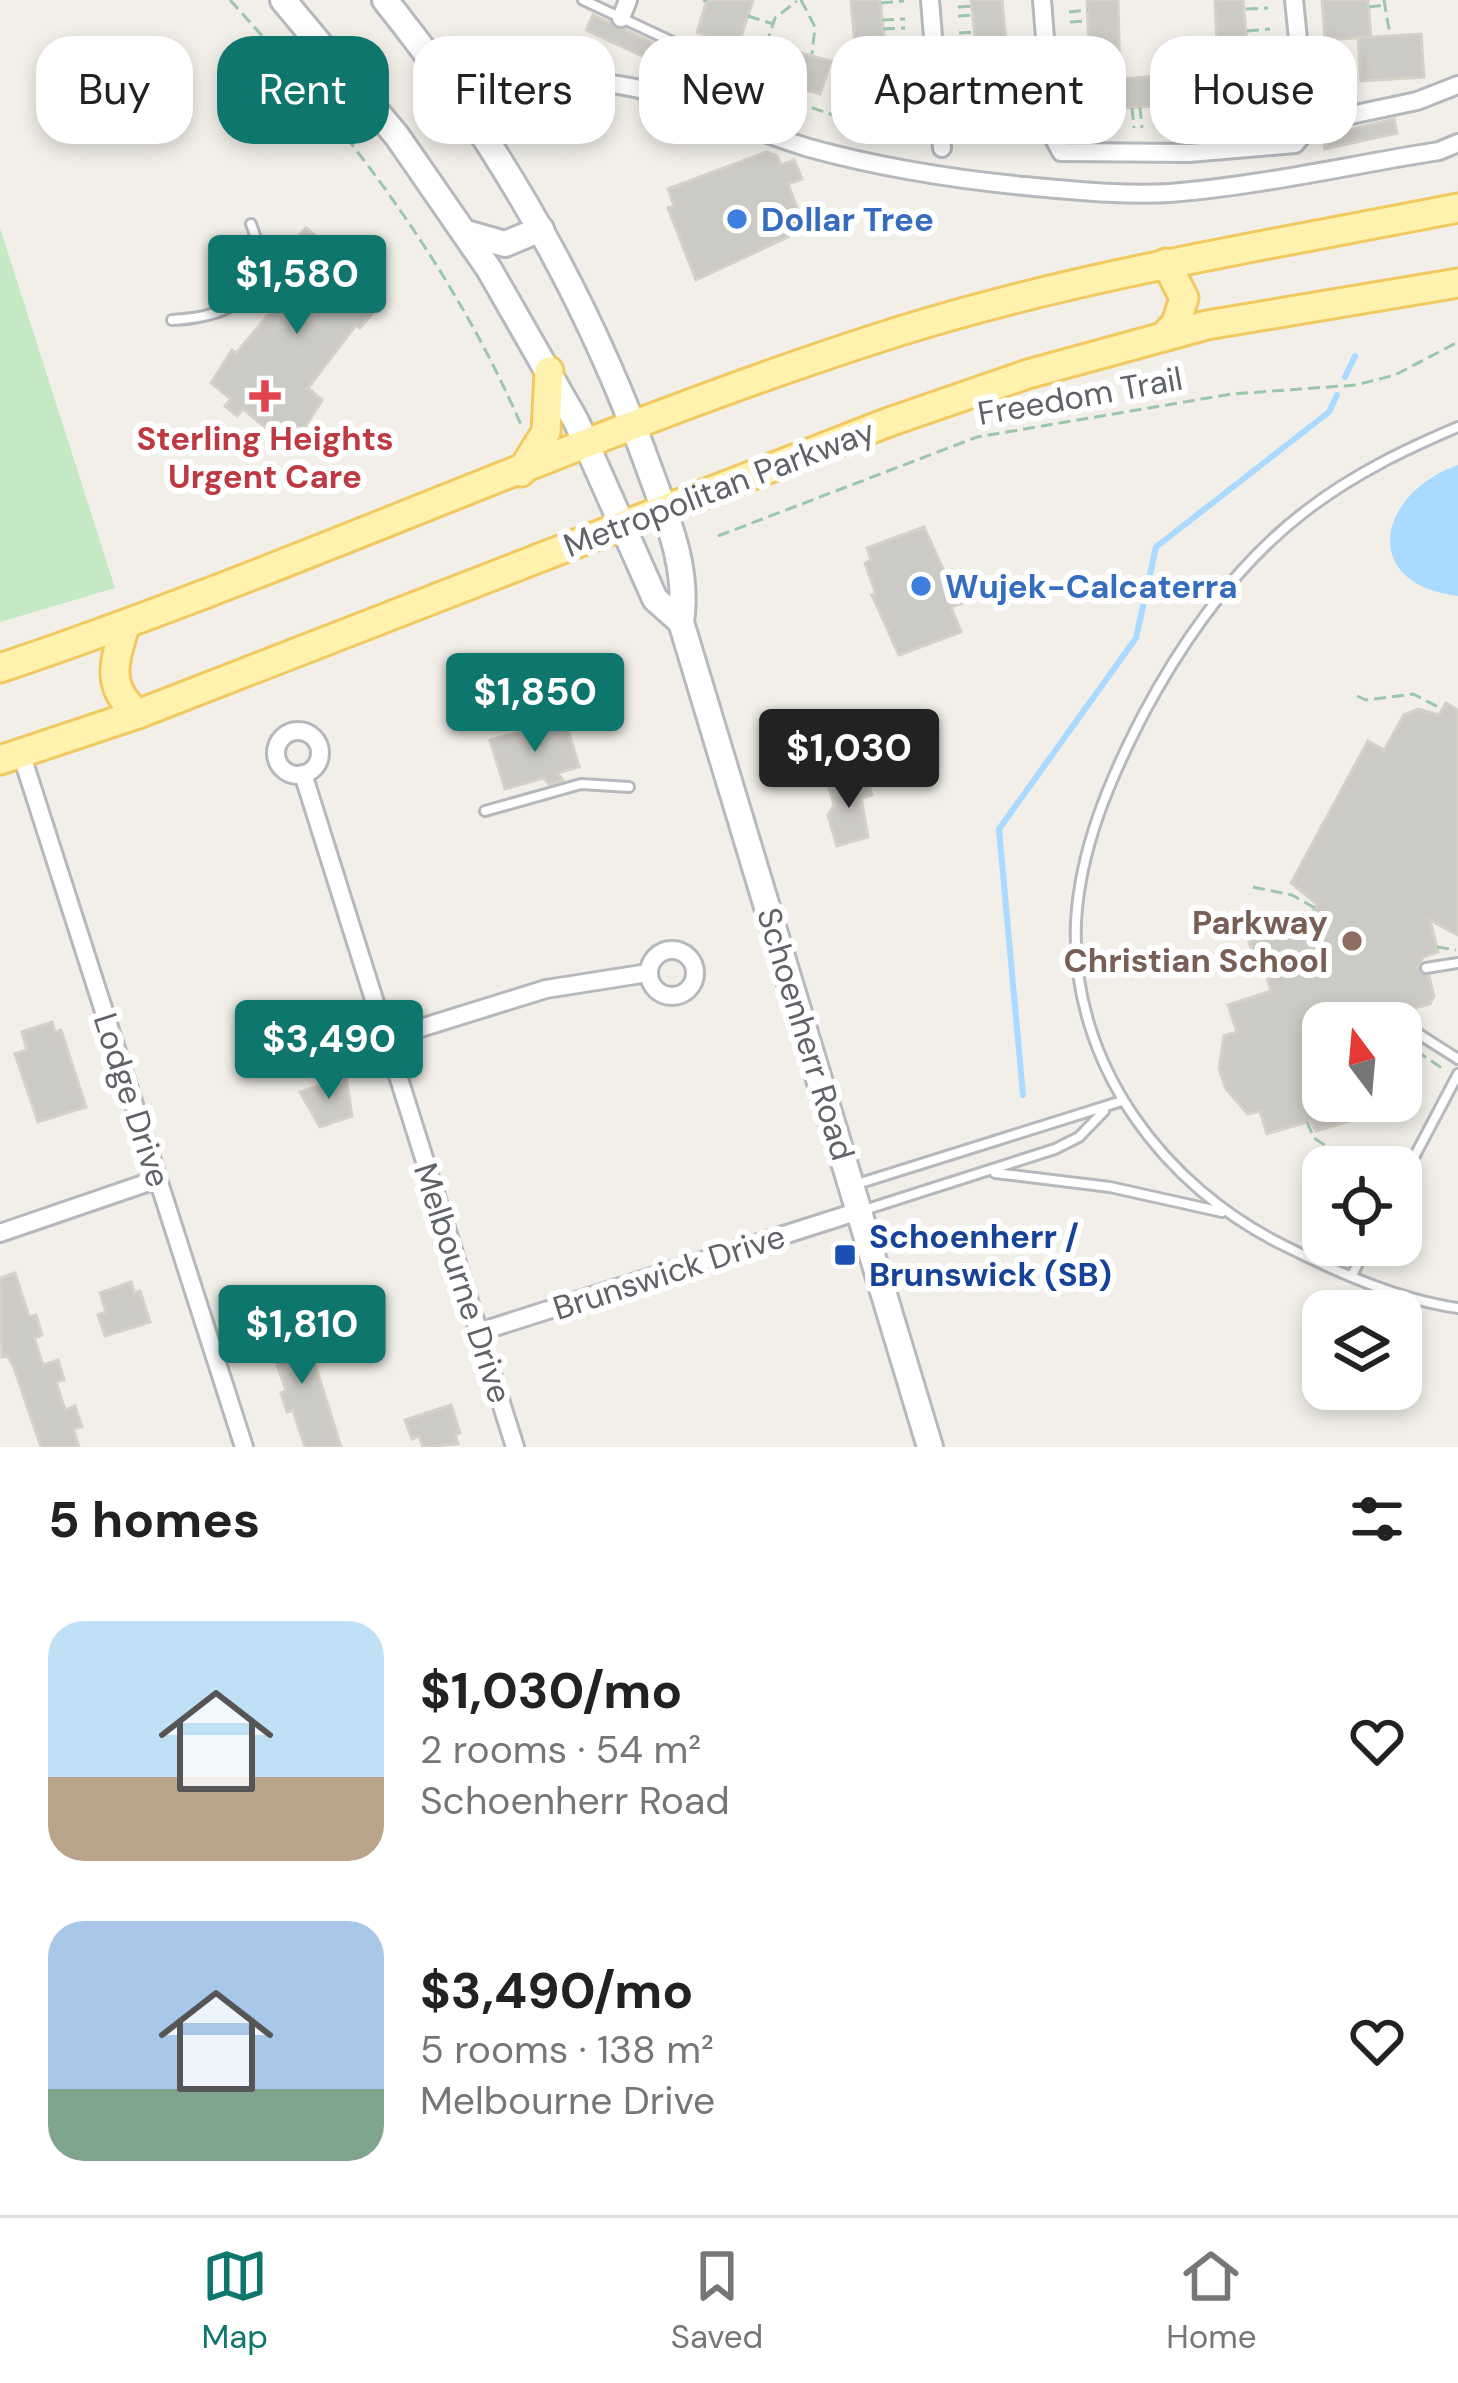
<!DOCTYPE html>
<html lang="en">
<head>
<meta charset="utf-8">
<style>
	:root { --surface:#fff; --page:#f6f6f6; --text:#222; --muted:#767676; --line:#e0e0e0; --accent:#0f766e }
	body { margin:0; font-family:"DM Sans",sans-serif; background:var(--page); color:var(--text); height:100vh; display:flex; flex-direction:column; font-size:45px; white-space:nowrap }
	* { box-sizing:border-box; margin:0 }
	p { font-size:39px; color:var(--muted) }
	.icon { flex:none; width:66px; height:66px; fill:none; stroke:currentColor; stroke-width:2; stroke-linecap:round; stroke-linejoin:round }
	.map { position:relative; height:1447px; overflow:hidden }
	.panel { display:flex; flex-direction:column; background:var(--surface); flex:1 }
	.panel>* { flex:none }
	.guide { position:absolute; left:36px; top:36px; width:1386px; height:108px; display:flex; gap:24px }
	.needle { width:78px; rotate:344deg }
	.fabs { position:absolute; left:1302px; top:1002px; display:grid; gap:24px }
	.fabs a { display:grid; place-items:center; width:120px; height:120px; border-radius:24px; background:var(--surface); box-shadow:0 6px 18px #0003; font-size:60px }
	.price { position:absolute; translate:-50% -102px; padding:0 27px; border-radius:12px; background:var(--accent); color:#fff; font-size:39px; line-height:78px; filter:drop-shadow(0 3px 6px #0008) }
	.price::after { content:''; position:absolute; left:50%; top:72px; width:36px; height:27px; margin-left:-18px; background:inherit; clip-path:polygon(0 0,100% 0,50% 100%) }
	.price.current { background:#222; color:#fff }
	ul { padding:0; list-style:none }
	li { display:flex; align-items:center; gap:36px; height:300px; padding:0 48px }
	li span { display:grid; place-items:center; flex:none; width:336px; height:240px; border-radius:36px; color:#555 }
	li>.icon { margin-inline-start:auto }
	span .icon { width:144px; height:144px; fill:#fffc; stroke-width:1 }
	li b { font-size:51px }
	h2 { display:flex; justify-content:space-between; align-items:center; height:144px; padding:0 48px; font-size:51px }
	.pill { padding:0 42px; border-radius:36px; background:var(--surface); box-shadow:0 6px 18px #0003; font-size:42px; line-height:108px }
	.pill.current { background:var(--accent); color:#fff }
	.tab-bar { display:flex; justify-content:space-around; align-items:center; height:168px; border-top:3px solid var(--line); background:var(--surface); font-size:33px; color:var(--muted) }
	.tab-bar a { display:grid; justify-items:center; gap:6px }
	.tab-bar .current { color:var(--accent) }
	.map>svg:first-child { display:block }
	.green { fill:#c5e8c5 }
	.water { fill:#aadaff }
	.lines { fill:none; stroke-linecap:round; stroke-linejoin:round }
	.stream { stroke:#aadaff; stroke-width:6 }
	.building { fill:#cccac5; stroke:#d6d1c6; stroke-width:3 }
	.service-casing { stroke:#b5b8bc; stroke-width:14 }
	.minor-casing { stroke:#b5b8bc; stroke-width:22 }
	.secondary-casing { stroke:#b6babf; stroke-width:30 }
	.primary-casing { stroke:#f2c960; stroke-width:33 }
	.path { stroke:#9cc7a9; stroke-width:3; stroke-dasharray:12 6; stroke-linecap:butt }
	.service { stroke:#fff; stroke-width:8 }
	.minor { stroke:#fff; stroke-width:16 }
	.secondary { stroke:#fff; stroke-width:24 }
	.primary { stroke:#fff2af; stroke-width:27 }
	.shop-dot { fill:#3f7fe0; stroke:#fff; stroke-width:4.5 }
	.health-dot { fill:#e0444e; stroke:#fff; stroke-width:4.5 }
	.education-dot { fill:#8d6e63; stroke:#fff; stroke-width:4.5 }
	.transit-dot { fill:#1a4fb4; stroke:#fff; stroke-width:4.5 }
	.labels { text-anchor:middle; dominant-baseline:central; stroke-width:12; stroke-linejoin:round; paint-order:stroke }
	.shop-label { font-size:33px; font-weight:bold; fill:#366cbe; stroke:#fff; text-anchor:start }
	.street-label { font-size:33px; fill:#5f6368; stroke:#fff }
	.health-label { font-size:33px; font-weight:bold; fill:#be3a42; stroke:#fff }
	.education-label { font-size:33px; font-weight:bold; fill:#785e54; stroke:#fff; text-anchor:end }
	.transit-label { font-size:33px; font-weight:bold; fill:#164399; stroke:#fff; text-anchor:start }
</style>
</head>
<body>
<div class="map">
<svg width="1458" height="1447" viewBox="0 0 1458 1447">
	<rect width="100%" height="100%" fill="#f1efe8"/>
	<path class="green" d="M0 228 115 588 0 622Z"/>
	<path class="water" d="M1458 465V596C1359 584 1376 494 1458 465Z"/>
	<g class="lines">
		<g class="stream">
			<path d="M1345 377 1355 356"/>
			<path d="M1023 1095 999 829 1136 638 1156 547 1329 412 1337 395"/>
		</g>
	</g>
	<g class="building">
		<path d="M707 0H753L741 37 831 61 820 94 731 69 738 46 697 32Z"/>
		<path d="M851 0H880L890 91 859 94Z"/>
		<path d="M971 0H1002L1009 73 979 76Z"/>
		<path d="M1087 0H1118L1120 79 1218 71 1215 0H1243L1252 100 1123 108 1120 79 1090 81Z"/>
		<path d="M1322 0H1368L1371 37 1325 40Z"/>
		<path d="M593 15 669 50 662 65 586 30Z"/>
		<path d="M1421 34 1424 77 1361 81 1358 38Z"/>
		<path d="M1394 119 1397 133 1325 149 1322 136Z"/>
		<path d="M766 152 777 156 781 165 794 160 802 179 788 184 805 229 696 280 668 208 674 206 668 189Z"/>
		<path d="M306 228 384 292 371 307 375 310 360 328 356 325 308 388 322 400 300 435 296 431 286 444 243 409 237 416 225 406 231 399 211 383 232 350 236 353 289 290 271 275 281 263 277 259Z"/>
		<path d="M924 527 945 573 952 570 955 578 965 574 974 599 951 607 961 632 899 655 872 595 876 594 865 563 871 560 867 548Z"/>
		<path d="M1446 703 1458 710V935L1430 920 1438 952 1423 957 1418 968 1429 976 1434 996 1430 1004 1411 1009 1398 1004 1395 1023H1323V1101L1403 1105 1316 1131 1310 1121 1267 1134 1260 1111 1248 1114 1226 1089 1219 1069 1224 1036 1237 1032 1228 1005 1271 991 1261 958 1255 960 1249 942 1305 924 1317 904 1291 883 1368 741 1384 750 1404 715 1418 709 1439 715Z"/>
		<path d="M559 721 567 727 579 767 557 773 563 780 549 784 543 778 505 789 490 740Z"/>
		<path d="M866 777 872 795 861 798 868 837 837 846 828 816 834 805 829 788Z"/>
		<path d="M52 1022 55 1032 61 1030 86 1107 38 1122 15 1054 27 1050 22 1032Z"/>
		<path d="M346 1077 352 1116 320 1127 300 1092Z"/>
		<path d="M15 1273 29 1317 36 1315 42 1335 34 1338 43 1365 58 1360 64 1380 56 1382 65 1410 75 1406 82 1427 73 1429 79 1447H41L13 1365 7 1356 2 1357 0 1278Z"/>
		<path d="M131 1282 134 1293 140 1291 150 1322 105 1336 98 1315 106 1312 100 1293Z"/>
		<path d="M292 1317 307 1364 314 1361 341 1447H305L293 1410 287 1412 281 1393 286 1391 264 1326Z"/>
		<path d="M451 1405 460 1433 455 1435 458 1444 423 1447 419 1436 412 1439 405 1420Z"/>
	</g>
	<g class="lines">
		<g class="service-casing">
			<g id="service">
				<path d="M583 0 675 43"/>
				<path d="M172 320C233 317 278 292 251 224"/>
				<path d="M1458 427C1404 450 1354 474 1307 510 1237 563 1184 638 1143 715 1110 779 1080 848 1076 922 1070 1063 1164 1188 1287 1247 1339 1273 1400 1300 1458 1308"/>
				<path d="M485 811 581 784 629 787"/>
				<path d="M1426 968 1458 963"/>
				<path d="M1403 1011 1414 1031 1458 1059"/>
				<path d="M995 1173 1110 1187 1222 1212"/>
				<path d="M1401 1182 1458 1074"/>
				<path d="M854 1185 1122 1101"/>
				<path d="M861 1211 1055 1149 1079 1137 1104 1111"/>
				<path d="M1352 1275 1368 1245"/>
			</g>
		</g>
		<g class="minor-casing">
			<g id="minor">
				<path d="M930 0 942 148"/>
				<path d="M1042 0 1053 137 1061 152 1189 153 1295 144 1313 123 1417 101 1458 85"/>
				<path d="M1294 0 1307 127"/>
				<path d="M621 18 628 0"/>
				<path d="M475 119C602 39 683 111 809 148 878 167 953 179 1024 186 1070 190 1123 196 1170 193 1259 186 1350 165 1439 151L1458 143"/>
				<circle cx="298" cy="753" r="22"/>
				<path d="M21 753 244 1447"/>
				<path d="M303 774 515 1447"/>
				<circle cx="672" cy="973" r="23"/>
				<path d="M385 1039 546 989 648 973"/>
				<path d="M0 1233 158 1179"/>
				<path d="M479 1332 859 1211"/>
			</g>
		</g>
		<g class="secondary-casing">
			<g id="secondary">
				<path d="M283 0 397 136 489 269 576 421 655 599 681 622"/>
				<path d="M385 0C499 142 589 300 650 471 668 520 689 570 681 622L930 1447"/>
				<path d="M466 233 505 244 541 229"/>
			</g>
		</g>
		<g class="primary-casing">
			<g id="primary">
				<path d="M1165 335 1176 323 1184 298 1166 263"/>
				<path d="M521 472 546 432 549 371"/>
				<path d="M125 626C114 663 105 687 138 714"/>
				<path d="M0 668C304 566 595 427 900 331 1083 274 1271 245 1458 208"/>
				<path d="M0 760 138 714 889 422 1028 374 1207 325 1458 283"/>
			</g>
		</g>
		<g class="path">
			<path d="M230 0C348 130 452 265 522 427"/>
			<path d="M703 0 707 1"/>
			<path d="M801 0 815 27 812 54"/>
			<path d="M1384 0 1390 35"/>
			<path d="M881 3 904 1"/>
			<path d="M958 7 972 6"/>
			<path d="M1369 7 1385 5"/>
			<path d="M1246 9 1268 8"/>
			<path d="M1069 12 1088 10"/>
			<path d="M748 16 773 24"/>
			<path d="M958 16 972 15"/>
			<path d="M882 20 905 19"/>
			<path d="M1070 22 1086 21"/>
			<path d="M883 29 905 28"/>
			<path d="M1247 31 1270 29"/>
			<path d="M959 33 975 32"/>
			<path d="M960 41 976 40"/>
			<path d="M1248 41 1271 40"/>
			<path d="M1071 44 1088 43"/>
			<path d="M766 45 775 18 797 1"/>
			<path d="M886 46 906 45"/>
			<path d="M684 48 718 61 735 81 836 116 912 131"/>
			<path d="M887 55 907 54"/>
			<path d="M961 59 977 58"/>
			<path d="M1072 61 1089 60"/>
			<path d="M1249 63 1272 61"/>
			<path d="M962 68 978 67"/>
			<path d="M888 73 908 71"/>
			<path d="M1074 77 1090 76"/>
			<path d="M1250 80 1273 78"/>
			<path d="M889 81 909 80"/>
			<path d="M1252 96 1275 95"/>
			<path d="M796 102 801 88"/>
			<path d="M1192 102 1195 127"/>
			<path d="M1184 103 1186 128"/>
			<path d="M1166 105 1168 128"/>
			<path d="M1157 106 1160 128"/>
			<path d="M1140 107 1142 128"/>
			<path d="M1132 108 1134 128"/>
			<path d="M718 536 977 437 1232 394 1356 385 1395 375 1458 342"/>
			<path d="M1357 696 1366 700 1413 694 1442 709"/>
			<path d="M1253 887 1292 895 1315 908"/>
			<path d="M1437 947 1456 950"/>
			<path d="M1401 1041 1445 1070"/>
			<path d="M1307 1122 1314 1138 1358 1167"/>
		</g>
		<use href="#service" class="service"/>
		<use href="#minor" class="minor"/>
		<use href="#secondary" class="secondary"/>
		<use href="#primary" class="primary"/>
	</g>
	<g class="shop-dot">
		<circle cx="737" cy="219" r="12"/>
		<circle cx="921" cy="586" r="12"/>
	</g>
	<path class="health-dot" d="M259 378h12v12h12v12h-12v12h-12v-12h-12v-12h12z"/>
	<circle class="education-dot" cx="1352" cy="941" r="12"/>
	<rect class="transit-dot" x="833" y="1243" width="24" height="24" rx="6"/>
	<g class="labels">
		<g class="shop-label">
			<text x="761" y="219">Dollar Tree</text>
			<text x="945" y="586">Wujek-Calcaterra</text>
		</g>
		<g class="street-label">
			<text transform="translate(1080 396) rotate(-10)">Freedom Trail</text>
			<text transform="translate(719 488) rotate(-21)">Metropolitan Parkway</text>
			<text transform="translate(806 1034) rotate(73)">Schoenherr Road</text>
			<text transform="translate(132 1100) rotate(72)">Lodge Drive</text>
			<text transform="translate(669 1272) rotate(-18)">Brunswick Drive</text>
			<text transform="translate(463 1283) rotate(72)">Melbourne Drive</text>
		</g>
		<g class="health-label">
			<text x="265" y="438">Sterling Heights<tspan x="265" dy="38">Urgent Care</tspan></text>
		</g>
		<g class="education-label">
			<text x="1328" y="922">Parkway<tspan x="1328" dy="38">Christian School</tspan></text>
		</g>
		<g class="transit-label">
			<text x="869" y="1236">Schoenherr /<tspan x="869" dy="38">Brunswick (SB)</tspan></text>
		</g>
	</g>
</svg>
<div class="fabs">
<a><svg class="needle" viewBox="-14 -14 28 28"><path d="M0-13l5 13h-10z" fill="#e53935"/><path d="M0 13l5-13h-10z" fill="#767676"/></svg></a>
<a><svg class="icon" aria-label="locate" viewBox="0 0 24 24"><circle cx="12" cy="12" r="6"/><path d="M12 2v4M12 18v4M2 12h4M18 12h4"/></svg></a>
<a><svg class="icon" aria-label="layers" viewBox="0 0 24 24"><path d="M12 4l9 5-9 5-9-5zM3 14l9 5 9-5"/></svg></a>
</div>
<b class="price" style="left:297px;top:337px">$1,580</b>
<b class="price" style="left:535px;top:755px">$1,850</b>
<b class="price current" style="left:849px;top:811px">$1,030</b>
<b class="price" style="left:329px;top:1102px">$3,490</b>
<b class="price" style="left:302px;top:1387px">$1,810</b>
<div class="guide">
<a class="pill">Buy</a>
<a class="pill current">Rent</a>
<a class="pill">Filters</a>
<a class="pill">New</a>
<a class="pill">Apartment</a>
<a class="pill">House</a>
</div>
</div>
<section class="panel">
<h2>5 homes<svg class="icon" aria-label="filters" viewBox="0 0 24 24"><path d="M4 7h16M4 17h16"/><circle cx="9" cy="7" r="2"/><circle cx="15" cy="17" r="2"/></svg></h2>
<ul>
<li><span style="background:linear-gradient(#bfe0f5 65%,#b9a48a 0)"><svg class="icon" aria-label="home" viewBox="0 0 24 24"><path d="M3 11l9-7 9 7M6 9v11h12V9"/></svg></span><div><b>$1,030/mo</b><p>2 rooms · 54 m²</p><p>Schoenherr Road</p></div><svg class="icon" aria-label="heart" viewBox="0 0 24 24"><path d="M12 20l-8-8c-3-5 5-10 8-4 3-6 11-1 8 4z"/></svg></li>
<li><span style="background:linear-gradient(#a9c7e8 70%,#7fa58c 0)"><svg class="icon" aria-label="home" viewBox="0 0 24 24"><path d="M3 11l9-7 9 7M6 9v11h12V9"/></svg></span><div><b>$3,490/mo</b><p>5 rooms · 138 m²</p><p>Melbourne Drive</p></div><svg class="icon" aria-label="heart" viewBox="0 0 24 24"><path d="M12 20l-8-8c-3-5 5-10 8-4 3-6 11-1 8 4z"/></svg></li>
</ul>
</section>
<nav class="tab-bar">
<a class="current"><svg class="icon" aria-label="map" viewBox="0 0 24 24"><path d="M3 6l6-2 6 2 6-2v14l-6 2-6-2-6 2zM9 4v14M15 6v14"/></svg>Map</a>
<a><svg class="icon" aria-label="saved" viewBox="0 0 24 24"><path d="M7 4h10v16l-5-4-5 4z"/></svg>Saved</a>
<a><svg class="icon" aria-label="home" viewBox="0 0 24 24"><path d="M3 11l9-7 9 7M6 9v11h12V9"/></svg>Home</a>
</nav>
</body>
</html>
